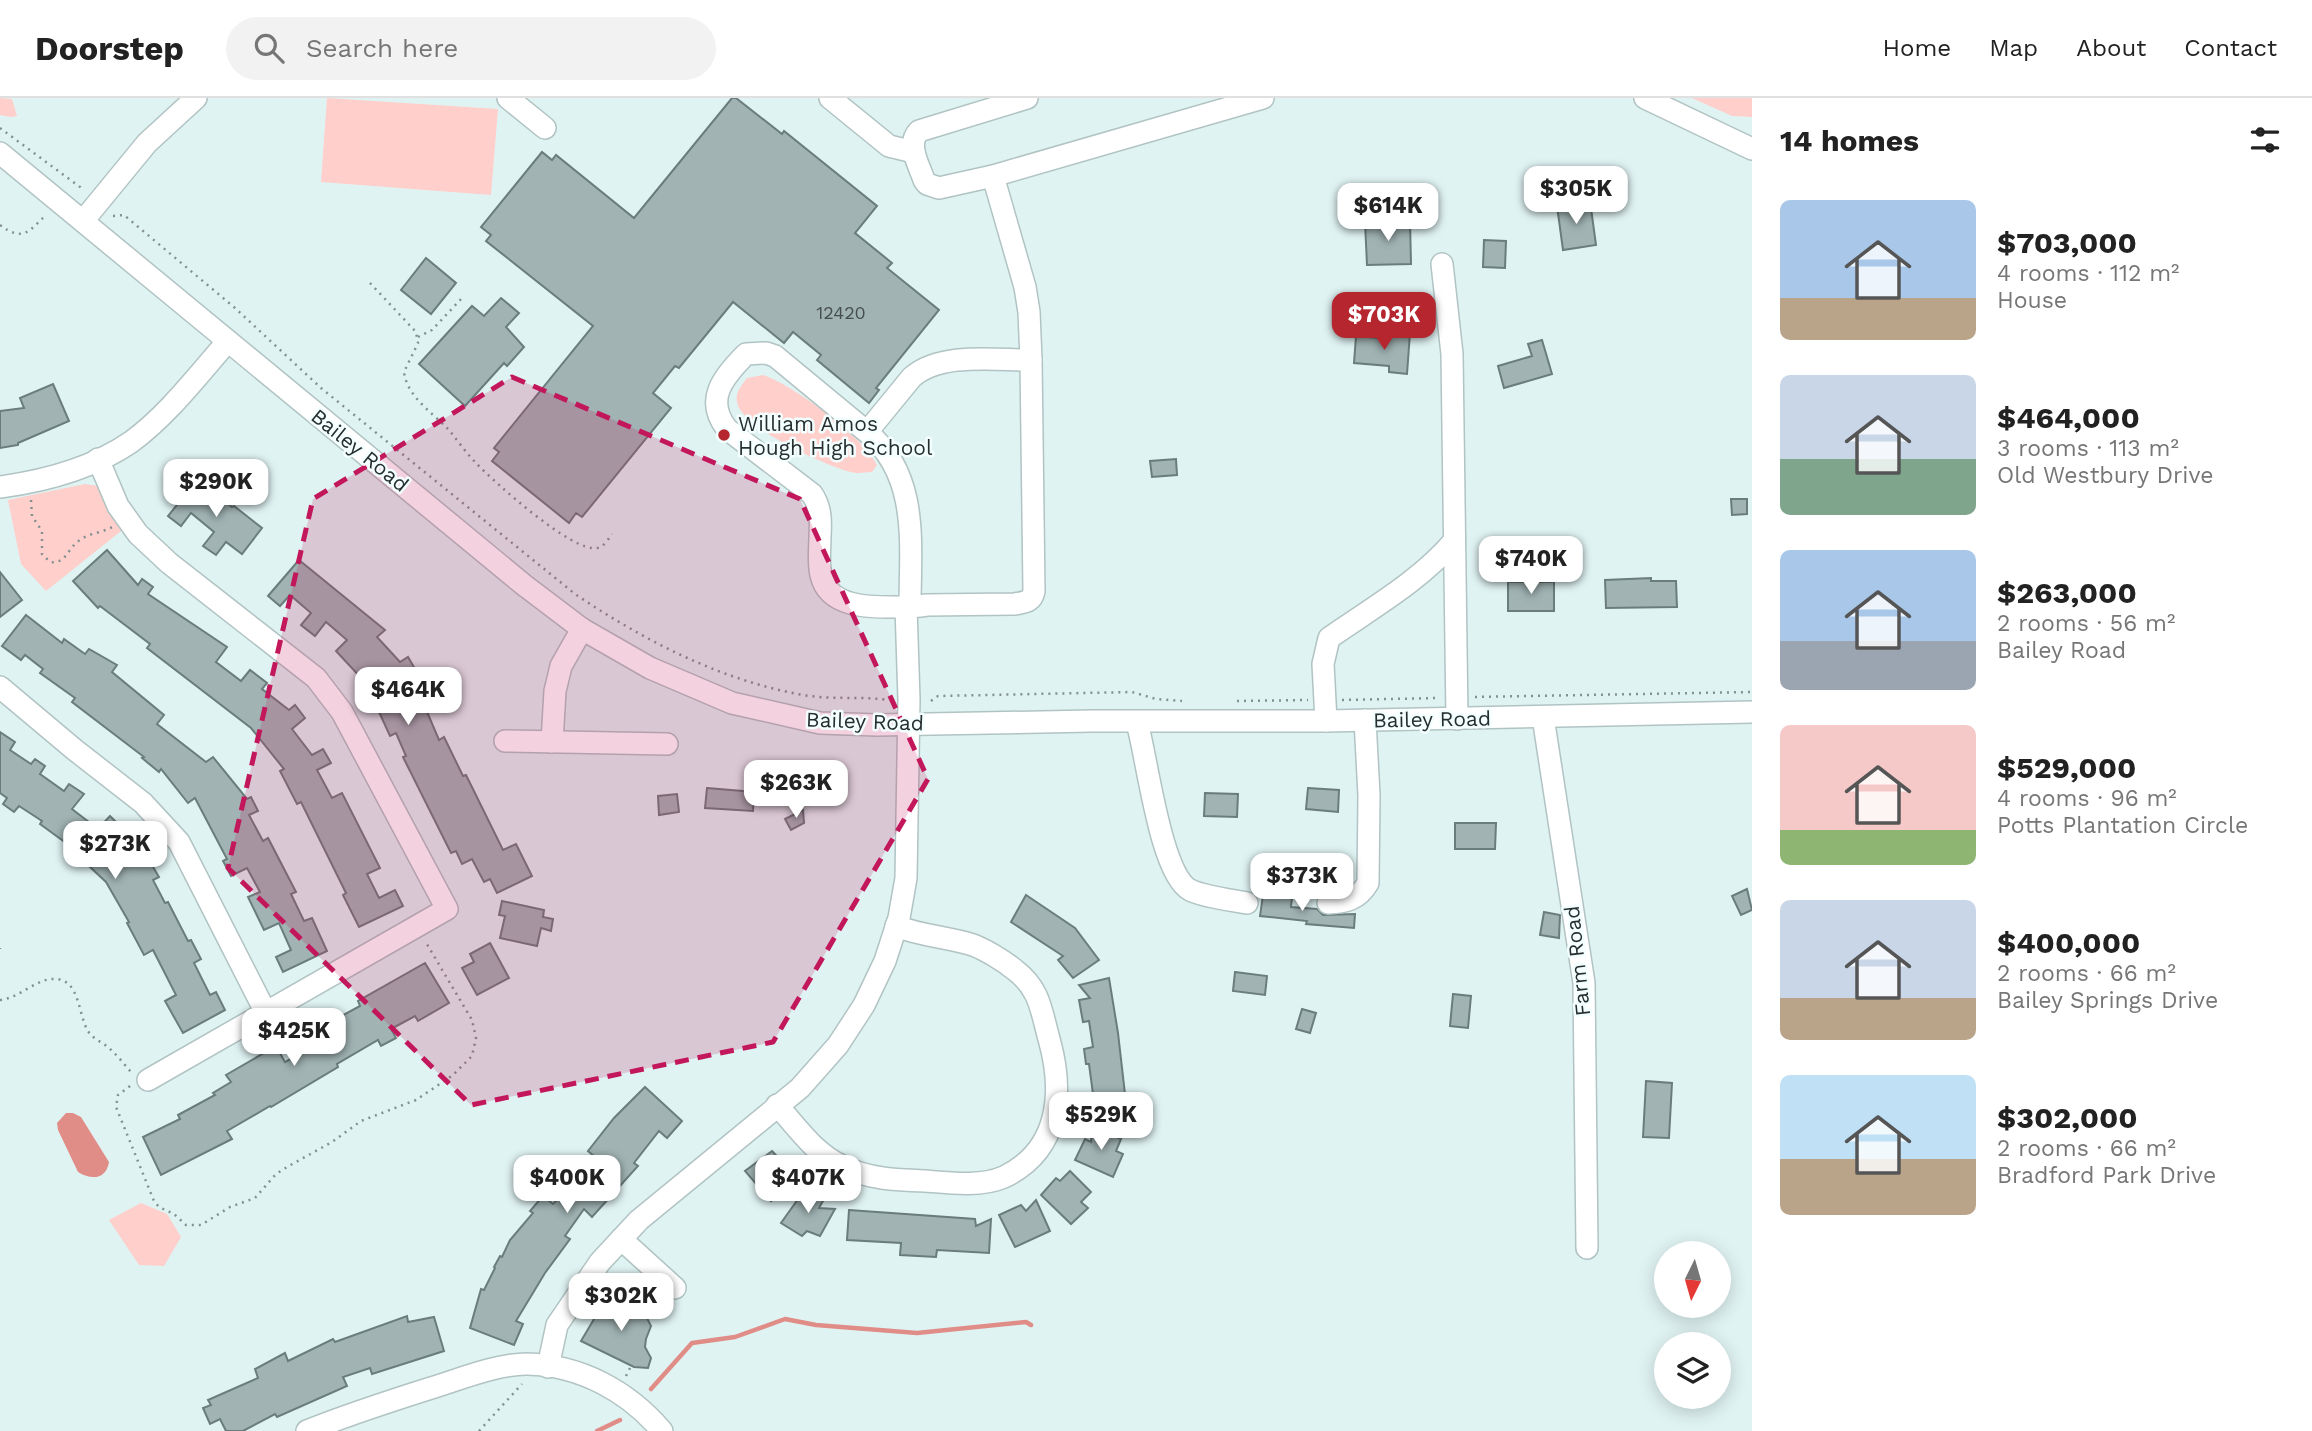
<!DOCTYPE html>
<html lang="en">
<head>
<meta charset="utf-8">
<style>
	:root { --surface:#fff; --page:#f2f2f2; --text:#222; --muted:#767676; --line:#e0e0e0; --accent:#b6262f }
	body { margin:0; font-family:"Work Sans",sans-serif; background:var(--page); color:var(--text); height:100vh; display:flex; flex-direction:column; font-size:26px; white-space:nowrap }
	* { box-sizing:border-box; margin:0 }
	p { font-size:23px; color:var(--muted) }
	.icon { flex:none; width:38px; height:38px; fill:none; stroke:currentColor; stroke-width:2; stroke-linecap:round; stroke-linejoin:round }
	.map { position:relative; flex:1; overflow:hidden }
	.sheet { display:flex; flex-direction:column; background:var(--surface); width:560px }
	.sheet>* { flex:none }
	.needle { width:46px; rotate:185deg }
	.controls { position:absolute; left:1654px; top:1143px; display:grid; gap:14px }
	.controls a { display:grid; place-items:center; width:77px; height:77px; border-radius:50%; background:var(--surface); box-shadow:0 4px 18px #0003; font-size:35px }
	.price { position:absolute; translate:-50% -60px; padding:0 16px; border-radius:14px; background:#fff; color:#222; font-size:23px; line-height:46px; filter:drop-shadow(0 2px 4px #0008) }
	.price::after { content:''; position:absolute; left:50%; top:42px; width:21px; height:16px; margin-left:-10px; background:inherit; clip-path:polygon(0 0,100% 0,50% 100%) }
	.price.current { background:var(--accent); color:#fff }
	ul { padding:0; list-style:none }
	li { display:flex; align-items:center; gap:21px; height:175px; padding:0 28px }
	li span { display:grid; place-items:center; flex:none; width:196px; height:140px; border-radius:10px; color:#555 }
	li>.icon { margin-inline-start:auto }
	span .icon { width:84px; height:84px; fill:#fffc; stroke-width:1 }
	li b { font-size:30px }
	h2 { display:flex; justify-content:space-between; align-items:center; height:84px; padding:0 28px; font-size:30px }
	header { display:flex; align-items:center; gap:42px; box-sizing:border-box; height:98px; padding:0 35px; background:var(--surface); border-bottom:2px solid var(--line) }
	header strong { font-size:33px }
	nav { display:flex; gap:38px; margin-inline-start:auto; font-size:24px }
	.search { width:490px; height:63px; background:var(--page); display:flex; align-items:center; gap:18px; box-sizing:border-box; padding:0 24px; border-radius:38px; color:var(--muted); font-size:26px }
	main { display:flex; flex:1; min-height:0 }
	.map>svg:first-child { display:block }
	.green { fill:#ffcfcb }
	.water { fill:#e08d88 }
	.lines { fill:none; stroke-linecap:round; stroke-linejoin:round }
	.stream { stroke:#e08d88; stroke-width:4.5 }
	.building { fill:#a1b3b3; stroke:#6b7c7c; stroke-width:2 }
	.minor-casing { stroke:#b1c3c3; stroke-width:24 }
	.path { stroke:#839090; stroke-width:2.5; stroke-dasharray:2 5; stroke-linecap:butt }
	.minor { stroke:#fff; stroke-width:21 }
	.marked { fill:#c2185b; fill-opacity:0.2; stroke:#c2185b; stroke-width:5; stroke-dasharray:14 9; stroke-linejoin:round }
	.poi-dot { fill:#b6262f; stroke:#f3ffff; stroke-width:2.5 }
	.labels { text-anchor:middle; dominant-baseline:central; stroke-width:5; stroke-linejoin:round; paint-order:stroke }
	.number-label { font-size:18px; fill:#464f4f }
	.poi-label { font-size:21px; fill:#272e2e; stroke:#f3ffff; text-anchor:start }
	.street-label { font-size:21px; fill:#272e2e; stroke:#f3ffff }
</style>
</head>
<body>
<header>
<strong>Doorstep</strong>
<div class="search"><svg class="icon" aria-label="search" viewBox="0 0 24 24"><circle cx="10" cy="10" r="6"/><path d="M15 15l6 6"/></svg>Search here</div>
<nav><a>Home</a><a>Map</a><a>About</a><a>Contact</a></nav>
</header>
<main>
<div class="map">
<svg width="1752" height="1333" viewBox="0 0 1752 1333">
	<rect width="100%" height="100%" fill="#e0f3f3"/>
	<g class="green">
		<path d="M0 0 12 1 17 18 11 19 0 17Z"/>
		<path d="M327 0 498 11 491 97 321 84Z"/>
		<path d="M1692 0H1752V19L1732 18Z"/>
		<path d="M763 277C793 287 864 339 877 367L872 374C865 374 857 376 851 374 826 368 740 329 737 304 735 294 742 287 747 280Z"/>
		<path d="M85 386 98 388 126 429 46 493 21 466 8 402Z"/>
		<path d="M141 1105 167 1116 181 1139 164 1168 139 1167 109 1122Z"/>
	</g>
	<path class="water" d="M66 1015H73L81 1019 109 1064C106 1082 91 1082 78 1074L58 1032 57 1025Z"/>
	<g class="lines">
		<g class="stream">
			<path d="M651 1291 692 1245 735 1239 785 1221 816 1227 917 1235 1026 1224 1031 1227"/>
			<path d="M597 1333 620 1322"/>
		</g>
	</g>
	<g class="building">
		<path d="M732 0H736L782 36 784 33 877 108 855 135 892 165 887 170 939 212 876 290 879 292 869 305 817 262 821 257 793 234 784 245 733 204 679 270 675 268 653 295 671 310 582 419 576 415 569 425 492 363 499 354 494 350 593 228 486 143 491 137 481 129 542 54 552 62 556 57 634 120Z"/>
		<path d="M1590 103 1596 147 1563 152 1557 108Z"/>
		<path d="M1410 123 1411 166 1367 167 1365 124Z"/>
		<path d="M1484 142 1506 143 1505 170 1483 169Z"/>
		<path d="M426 160 456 185 431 216 401 192Z"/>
		<path d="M501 200 519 215 506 229 524 249 507 268 504 265 465 308 419 266 472 208 484 218Z"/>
		<path d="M1390 233 1410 235 1407 276 1389 274V268L1354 265 1356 238 1389 241Z"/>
		<path d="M1542 242 1552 276 1504 290 1498 268 1532 258 1528 246Z"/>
		<path d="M53 286 69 323 18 345V347L0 350V313L24 310 20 300Z"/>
		<path d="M1176 361 1177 377 1152 379 1150 363Z"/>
		<path d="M198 381 232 409 234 408 262 430 242 456 226 444 216 457 203 448 214 434 191 415 181 428 168 418Z"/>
		<path d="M1731 401H1747V416L1732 417Z"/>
		<path d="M107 452 138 487 142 481 153 489 148 496 227 549 216 564 241 583 250 572 267 585 262 591 289 612 295 607 305 620 292 631 312 657 323 651 331 665 317 672 332 700 342 695 380 770 367 776 379 800 395 792 403 808 359 829 343 797 346 795 301 704 297 706 280 673 284 671 251 630 147 550 150 546 100 508 98 510 73 483Z"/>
		<path d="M299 462 385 532 377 539 400 564 408 559 415 571 410 574 421 594 419 595 439 642 444 639 463 678 466 677 503 752 516 746 532 778 497 795 490 781 484 784 472 761 462 766 456 753 451 755 403 659 406 658 396 635 390 638 374 603 372 605 361 585 364 583 336 553 347 542 326 524 315 538 301 527 311 515 290 497 280 508 268 498Z"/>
		<path d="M0 474 22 502 0 519Z"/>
		<path d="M1651 480V483H1676L1677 509 1606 510 1605 482Z"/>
		<rect x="1508" y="484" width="46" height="29"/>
		<path d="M26 517 62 545 64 541 85 556 89 551 117 567 112 574 164 617 157 626 206 664 213 659 247 701 251 699 258 713 249 717 263 743 268 740 296 794 291 796 304 823 312 820 327 853 283 874 276 859 291 852 279 825 264 832 248 799 260 794 247 770 231 778 223 763 227 761 195 700 188 705 161 671 159 674 142 660 144 659 72 604 75 600 40 575 43 571 25 557 21 562 2 548Z"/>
		<path d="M0 634 15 644 10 652 31 666 35 661 45 668 40 676 64 693 69 686 84 696 72 711 98 731 110 718 122 730 110 742 137 768 149 762 159 779 153 782 165 805 168 804 188 843 191 842 201 861 194 865 210 897 216 894 225 912 183 935 165 903 176 897 153 852 144 857 127 825 129 824 106 784 75 755 77 753 40 726 42 723 19 708 14 714 3 706 7 700 0 695Z"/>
		<path d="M707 690 754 694 753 713 705 710Z"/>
		<path d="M1308 690 1339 692 1338 714 1306 711Z"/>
		<path d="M1205 695 1238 696 1237 719 1204 718Z"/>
		<path d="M677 696 679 714 659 717 658 698Z"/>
		<path d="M803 712 804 725 791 732 785 721Z"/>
		<path d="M1455 725H1496L1495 751H1455Z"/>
		<path d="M1747 791 1752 812 1741 817 1732 798Z"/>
		<path d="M1026 797 1075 830 1099 862 1073 880 1058 862 1063 858 1011 824Z"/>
		<path d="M1263 797 1292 800 1291 809 1317 811 1323 817 1355 816 1354 830 1306 826 1307 823 1260 818Z"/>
		<path d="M502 803 544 812 543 819 553 821 551 833 541 830 537 848 500 840 505 818 499 817Z"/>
		<path d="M1544 814 1560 817 1559 840 1540 837Z"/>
		<path d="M490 845 509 880 477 897 462 870 474 864 470 856Z"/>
		<path d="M425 865 449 905 418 923 415 918 391 931 396 940 381 948 378 942 337 966 338 969 271 1009 270 1008 227 1033 232 1041 161 1077 143 1039 180 1021 178 1017 215 997 213 995 231 984 226 977 276 948 285 964 307 951 298 936 335 915 338 920 360 908 358 903Z"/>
		<path d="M1235 874 1267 878 1265 897 1233 893Z"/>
		<path d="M1109 880 1118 935 1125 996 1134 997 1133 1021 1093 1019V1011H1089V996H1093L1089 966H1086L1084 951 1093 949 1089 923 1083 924 1079 902 1090 900 1079 887Z"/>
		<path d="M1453 896 1471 898 1468 930 1450 928Z"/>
		<path d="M1302 911 1316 915 1310 935 1296 931Z"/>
		<path d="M1646 983 1672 985 1669 1040 1643 1039Z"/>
		<path d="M645 989 682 1023 667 1040 659 1033 634 1065 638 1068 592 1119 584 1111 565 1138 570 1141 545 1175 516 1223 523 1226 514 1247 470 1230 481 1191 484 1192 495 1170 494 1169 500 1158 502 1159 510 1142 533 1115 530 1113 543 1098 553 1106 581 1077V1075L595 1059 588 1053 614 1020Z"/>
		<path d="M1092 1028 1121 1041 1116 1053 1123 1056 1113 1079 1075 1062 1085 1041 1091 1044Z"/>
		<path d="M772 1053 788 1070 784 1074 793 1085 771 1103 745 1073Z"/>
		<path d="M1070 1073 1091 1094 1081 1104 1088 1110 1071 1126 1041 1097 1056 1080 1060 1083Z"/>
		<path d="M806 1090 824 1101 819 1110 835 1111 820 1138 807 1133 802 1138 781 1125Z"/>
		<path d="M1036 1102 1050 1133 1015 1149 999 1117 1021 1107 1026 1113Z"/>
		<path d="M849 1112 975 1121 976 1128 991 1121 989 1155 937 1152 936 1159 900 1157 901 1145 847 1142Z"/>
		<path d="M621 1202 641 1208 651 1228 646 1241 645 1249 651 1260 648 1270 634 1269 581 1243 603 1206Z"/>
		<path d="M407 1218 408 1224 434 1219 444 1253 372 1276 370 1270 343 1279 347 1288 277 1319 275 1316 243 1333H226L220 1321 210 1326 203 1310 211 1307 208 1302 258 1280 255 1271 285 1255 288 1263 333 1241 335 1244Z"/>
	</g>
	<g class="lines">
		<g class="minor-casing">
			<g id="minor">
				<path d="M508 0 545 30"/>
				<path d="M830 0 889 48 914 54"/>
				<path d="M1027 0 919 33C906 46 919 67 924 82L927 86 939 90 993 78 1263 0"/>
				<path d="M1645 0 1752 51"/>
				<path d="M0 55 524 487 582 531 650 570 732 605 820 625 877 627 1092 623H1326L1752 614"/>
				<path d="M993 78 1025 189 1029 214 1031 262"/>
				<path d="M83 123 147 45 196 0"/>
				<path d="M1442 166 1452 256 1457 621"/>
				<path d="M867 334 912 279C941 254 994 262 1031 262L1034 493C1032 504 1025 504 1015 506L927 507C920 508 913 509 906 509 878 509 829 513 821 477 818 464 820 451 820 438 821 423 821 409 812 396L727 331C704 302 723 279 746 256L766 255 775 258 867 334C920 378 910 447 910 509"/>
				<path d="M98 361 118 408 138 436 169 465 316 580 342 614 447 811 148 982"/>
				<path d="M0 389C45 383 93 370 131 344 168 317 198 277 228 243"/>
				<path d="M0 589 75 652 143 705 179 744 266 915"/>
				<path d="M1543 619 1584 885 1587 1150"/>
				<path d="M1326 623 1323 566 1329 540C1372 510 1420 483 1454 443"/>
				<path d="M1137 625C1147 658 1160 776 1190 792 1204 799 1231 802 1247 805"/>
				<path d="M505 643 667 646"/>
				<path d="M552 644 555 593 561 568 582 531"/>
				<path d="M1328 805C1346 804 1358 802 1368 785L1369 697 1365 622"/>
				<path d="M777 1007C797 1029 814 1055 842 1068 868 1081 896 1082 925 1083 950 1085 981 1089 1004 1079 1060 1052 1064 994 1049 941 1041 912 1040 891 1015 872 1004 863 986 852 973 847 948 839 921 838 896 828"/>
				<path d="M621 1141 675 1190"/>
				<path d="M548 1269 557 1227 600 1164 639 1122 800 990 838 947 864 907 885 863 899 820 906 780 909 602 906 509"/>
				<path d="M307 1333C347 1317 387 1304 428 1291 458 1282 496 1266 527 1266 580 1267 628 1293 662 1333"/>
			</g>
		</g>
		<g class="path">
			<path d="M0 30 80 89 82 94"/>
			<path d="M113 118 124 117 235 210 321 290 575 496C645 543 720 582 803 597 832 602 860 598 888 602"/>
			<path d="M0 127C23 144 28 134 46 117"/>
			<path d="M370 185 416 234 418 245 404 274C407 299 433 315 449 332 458 343 466 355 476 365 494 384 573 455 597 450 604 449 608 441 612 436"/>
			<path d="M418 239 432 232 462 200"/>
			<path d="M31 402 32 418 42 433V456L50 464C67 466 67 450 80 442 89 435 102 435 112 429"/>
			<path d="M1475 599 1752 594"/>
			<path d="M1342 602 1437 600"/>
			<path d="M931 603 938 598 1132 594 1156 601 1182 603"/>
			<path d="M1237 603 1308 602"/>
			<path d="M0 850V851"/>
			<path d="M0 902C20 900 36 880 55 881 80 881 78 917 88 933 93 941 102 944 109 950 117 957 124 966 131 974"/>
			<path d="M130 988 118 997 116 1009 154 1103 159 1109 174 1116 186 1127H201L230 1109 255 1100 276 1076 287 1069 332 1044 361 1023 416 1002 453 977 472 958 476 940 472 922 425 843"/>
			<path d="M626 1278 631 1268"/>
			<path d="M479 1333 522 1286"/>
		</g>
		<use href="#minor" class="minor"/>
	</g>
	<path class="marked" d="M512 279 800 401 928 681 773 944 471 1007 228 770 313 401Z"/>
	<circle class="poi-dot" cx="724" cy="337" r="7"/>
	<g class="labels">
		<g class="number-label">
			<text x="841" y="214">12420</text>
		</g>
		<g class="poi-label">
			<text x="738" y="325">William Amos<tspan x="738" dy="24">Hough High School</tspan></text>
		</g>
		<g class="street-label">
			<text transform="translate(360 352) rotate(39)">Bailey Road</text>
			<text transform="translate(1432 621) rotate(-1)">Bailey Road</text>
			<text transform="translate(865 623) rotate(2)">Bailey Road</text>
			<text transform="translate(1577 863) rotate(-96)">Farm Road</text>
		</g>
	</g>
</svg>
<div class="controls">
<a><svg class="needle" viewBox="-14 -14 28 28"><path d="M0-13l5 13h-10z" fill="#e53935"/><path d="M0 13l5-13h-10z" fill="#767676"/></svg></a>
<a><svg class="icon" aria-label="layers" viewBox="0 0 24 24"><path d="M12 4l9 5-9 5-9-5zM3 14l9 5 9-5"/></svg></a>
</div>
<b class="price" style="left:1576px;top:128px">$305K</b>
<b class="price" style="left:1388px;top:145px">$614K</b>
<b class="price current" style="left:1384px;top:254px">$703K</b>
<b class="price" style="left:216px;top:421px">$290K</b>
<b class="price" style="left:1531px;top:498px">$740K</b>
<b class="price" style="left:408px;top:629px">$464K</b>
<b class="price" style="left:796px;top:722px">$263K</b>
<b class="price" style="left:115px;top:783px">$273K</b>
<b class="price" style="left:1302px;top:815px">$373K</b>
<b class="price" style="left:294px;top:970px">$425K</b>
<b class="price" style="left:1101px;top:1054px">$529K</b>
<b class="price" style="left:567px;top:1117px">$400K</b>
<b class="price" style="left:808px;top:1117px">$407K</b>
<b class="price" style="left:621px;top:1235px">$302K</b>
</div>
<section class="sheet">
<h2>14 homes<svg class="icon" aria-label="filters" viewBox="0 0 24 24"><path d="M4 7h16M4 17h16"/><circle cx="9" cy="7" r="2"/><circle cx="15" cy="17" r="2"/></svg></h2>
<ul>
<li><span style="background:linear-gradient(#a9c7e8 70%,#b9a48a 0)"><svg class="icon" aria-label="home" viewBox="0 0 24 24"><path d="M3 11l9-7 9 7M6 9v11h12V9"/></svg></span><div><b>$703,000</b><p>4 rooms · 112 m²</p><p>House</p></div></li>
<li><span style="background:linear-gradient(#c9d6e8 60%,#7fa58c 0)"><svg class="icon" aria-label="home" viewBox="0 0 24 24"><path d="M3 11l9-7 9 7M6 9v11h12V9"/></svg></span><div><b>$464,000</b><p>3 rooms · 113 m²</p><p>Old Westbury Drive</p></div></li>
<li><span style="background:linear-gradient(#a9c7e8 65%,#9aa5b1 0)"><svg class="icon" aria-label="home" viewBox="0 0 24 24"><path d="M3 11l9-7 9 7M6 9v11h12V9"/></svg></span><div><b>$263,000</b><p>2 rooms · 56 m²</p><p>Bailey Road</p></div></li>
<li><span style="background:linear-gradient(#f6c9c9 75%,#8fb573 0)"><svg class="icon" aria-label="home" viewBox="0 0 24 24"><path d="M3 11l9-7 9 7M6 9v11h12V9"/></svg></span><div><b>$529,000</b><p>4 rooms · 96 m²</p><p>Potts Plantation Circle</p></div></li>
<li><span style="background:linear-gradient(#c9d6e8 70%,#b9a48a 0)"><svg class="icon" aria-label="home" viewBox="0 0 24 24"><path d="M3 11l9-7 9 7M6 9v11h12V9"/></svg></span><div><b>$400,000</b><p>2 rooms · 66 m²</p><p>Bailey Springs Drive</p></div></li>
<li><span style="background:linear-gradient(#bfe0f5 60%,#b9a48a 0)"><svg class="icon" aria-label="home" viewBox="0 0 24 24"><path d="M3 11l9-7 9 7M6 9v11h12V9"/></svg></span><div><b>$302,000</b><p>2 rooms · 66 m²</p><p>Bradford Park Drive</p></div></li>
</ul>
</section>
</main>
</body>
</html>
